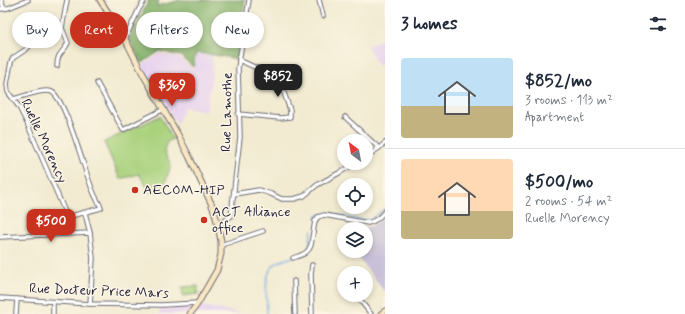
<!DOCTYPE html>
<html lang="en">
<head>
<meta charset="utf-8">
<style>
	:root { --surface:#fff; --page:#f2f2f3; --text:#1f2937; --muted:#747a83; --line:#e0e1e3; --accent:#c8321e }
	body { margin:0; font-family:Mynerve,sans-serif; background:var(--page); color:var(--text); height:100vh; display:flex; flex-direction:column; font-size:15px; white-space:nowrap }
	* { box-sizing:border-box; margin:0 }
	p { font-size:13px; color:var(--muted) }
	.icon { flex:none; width:22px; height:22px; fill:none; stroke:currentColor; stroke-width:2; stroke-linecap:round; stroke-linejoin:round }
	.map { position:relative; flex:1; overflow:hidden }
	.sheet { display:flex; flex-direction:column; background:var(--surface); width:300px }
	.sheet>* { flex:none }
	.hud { position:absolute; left:12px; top:12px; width:313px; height:36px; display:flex; gap:8px }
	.needle { width:26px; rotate:328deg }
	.controls { position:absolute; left:337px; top:134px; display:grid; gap:8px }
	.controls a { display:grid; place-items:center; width:36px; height:36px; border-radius:50%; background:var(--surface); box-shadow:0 2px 6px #0003; font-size:20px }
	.price { position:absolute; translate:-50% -34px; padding:0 9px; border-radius:8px; background:var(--accent); color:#fff; font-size:13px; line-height:26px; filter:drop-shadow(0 1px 2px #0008) }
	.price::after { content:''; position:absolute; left:50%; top:24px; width:12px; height:9px; margin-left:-6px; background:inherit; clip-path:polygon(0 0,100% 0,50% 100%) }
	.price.active { background:#222; color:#fff }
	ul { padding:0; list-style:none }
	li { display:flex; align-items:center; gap:12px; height:100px; padding:0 16px }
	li+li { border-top:1px solid var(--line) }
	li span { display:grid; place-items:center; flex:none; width:112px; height:80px; border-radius:4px; color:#555 }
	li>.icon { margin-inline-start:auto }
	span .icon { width:48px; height:48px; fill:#fffc; stroke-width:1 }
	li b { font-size:17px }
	h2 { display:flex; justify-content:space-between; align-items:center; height:48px; padding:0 16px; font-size:17px }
	.pill { padding:0 14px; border-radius:18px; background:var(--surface); box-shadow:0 2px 6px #0003; font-size:14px; line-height:36px }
	.pill.active { background:var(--accent); color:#fff }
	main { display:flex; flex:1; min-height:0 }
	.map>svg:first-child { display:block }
	.built { fill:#e7d2ef }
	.industrial { fill:#c8bfd8 }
	.green { fill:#a8d17c; stroke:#657a5c }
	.forest { fill:#86b36c; stroke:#546a54 }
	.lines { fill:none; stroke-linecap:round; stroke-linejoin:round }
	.stream { stroke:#6fa8df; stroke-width:1.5 }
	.street-casing { stroke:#6b6870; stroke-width:5.5 }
	.secondary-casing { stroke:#6b6870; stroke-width:7 }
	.street { stroke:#fff; stroke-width:3.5 }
	.secondary { stroke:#f9e7c3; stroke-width:5 }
	.poi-dot { fill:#c8321e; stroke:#fcf5e5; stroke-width:1.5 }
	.labels { text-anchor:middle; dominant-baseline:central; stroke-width:3; stroke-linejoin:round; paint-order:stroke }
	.street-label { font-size:14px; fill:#22223b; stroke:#fcf5e5 }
	.poi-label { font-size:14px; fill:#22223b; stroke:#fcf5e5; text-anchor:start }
</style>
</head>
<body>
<main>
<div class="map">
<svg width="385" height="314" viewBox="0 0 385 314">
	<rect width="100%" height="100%" fill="#fcf5e5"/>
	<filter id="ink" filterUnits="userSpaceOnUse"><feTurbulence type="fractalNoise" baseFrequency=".025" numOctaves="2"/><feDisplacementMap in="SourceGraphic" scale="8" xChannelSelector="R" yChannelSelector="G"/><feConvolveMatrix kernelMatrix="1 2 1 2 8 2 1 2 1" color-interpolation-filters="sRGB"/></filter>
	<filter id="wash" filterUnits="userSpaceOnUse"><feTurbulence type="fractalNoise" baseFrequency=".012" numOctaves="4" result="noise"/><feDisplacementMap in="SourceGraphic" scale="16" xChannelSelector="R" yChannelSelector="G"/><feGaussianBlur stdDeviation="0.9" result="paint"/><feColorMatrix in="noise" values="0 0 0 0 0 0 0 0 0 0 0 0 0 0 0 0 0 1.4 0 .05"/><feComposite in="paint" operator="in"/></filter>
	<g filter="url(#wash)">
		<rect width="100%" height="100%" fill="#f2ebd1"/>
		<g class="built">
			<path d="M385 38V63L378 66 367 46Z"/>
			<path d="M160 54 180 58 193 69 196 54 213 56 211 83 206 111 184 107 177 124 142 65Z"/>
			<path d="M196 305 204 306 242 314H159V310Z"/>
		</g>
		<path class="industrial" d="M385 216V290L384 291 353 251H366V229H361L373 225Z"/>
		<g class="green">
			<path d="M160 116 173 139 167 142 164 151 171 165 163 190 151 193 139 174 120 179 104 142Z"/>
			<path d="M198 286V294L183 296 182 287Z"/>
		</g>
		<path class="forest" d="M149 0H159L157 6 181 0H245L236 59 215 55 196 53 193 67 181 56 160 51 142 63 129 39Z"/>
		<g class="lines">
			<g class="stream">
				<path d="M316 217 317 215C332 211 336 215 350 218 356 220 363 220 370 220L382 211 385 208"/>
				<path d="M309 246 312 230"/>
				<path d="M267 314C267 301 263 275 273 266 278 261 287 259 293 257"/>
			</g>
		</g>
	</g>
	<g filter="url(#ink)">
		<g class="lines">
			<g class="street-casing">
				<g id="street">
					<path d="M1 0 4 9"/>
					<path d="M319 0 323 16"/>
					<path d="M0 9 8 8 28 0"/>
					<path d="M125 39 139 9 145 0"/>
					<path d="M57 66C57 53 63 53 68 43L62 28 67 0"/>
					<path d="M97 83 123 130 164 109"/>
					<path d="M13 99C22 97 44 88 52 92 66 100 85 173 93 191 95 197 99 202 101 208L71 216 65 212 27 123 19 107 8 92 7 84 11 62 13 58 28 48"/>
					<path d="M238 114 280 118 290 117V110L282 87 274 76 239 60"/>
					<path d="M345 117 379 148"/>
					<path d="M366 157 379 148 385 143"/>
					<path d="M234 194 259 190 271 194 282 199H294L304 196 317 185 339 173 356 163"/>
					<path d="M85 213 90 233 93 258 90 304"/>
					<path d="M218 226 231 216 240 137 238 68 249 0"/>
					<path d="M0 237 90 233"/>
					<path d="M221 245 263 231"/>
					<path d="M293 258C301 255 308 254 311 245L315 221 318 217 324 215 368 223C376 221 380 217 385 211"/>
					<path d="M294 281 295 314"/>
					<path d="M0 298 90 304 162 305 198 303"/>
					<path d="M359 299 371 314"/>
					<path d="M16 314 17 299"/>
					<path d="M53 314V302"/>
					<path d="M312 314 311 274 312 265"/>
				</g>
			</g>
			<g class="secondary-casing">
				<g id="secondary">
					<path d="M100 0 125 39 143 74 178 135 189 156 211 203 215 213 221 241V254L217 270 198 303 190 314"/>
					<path d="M381 314 385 311"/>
				</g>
			</g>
			<use href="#street" class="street"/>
			<use href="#secondary" class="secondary"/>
		</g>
	</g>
	<g class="poi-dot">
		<circle cx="135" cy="190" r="4"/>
		<circle cx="204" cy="220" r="4"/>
	</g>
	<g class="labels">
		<g class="street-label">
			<text transform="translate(227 112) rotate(-89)">Rue Lamothe</text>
			<text transform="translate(44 141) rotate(65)">Ruelle Morency</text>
			<text transform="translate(99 291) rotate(2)">Rue Docteur Price Mars</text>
		</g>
		<g class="poi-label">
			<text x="143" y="190">AECOM-HIP</text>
			<text x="212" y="212">ACT Alliance<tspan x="212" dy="16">office</tspan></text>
		</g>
	</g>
</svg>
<div class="controls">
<a><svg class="needle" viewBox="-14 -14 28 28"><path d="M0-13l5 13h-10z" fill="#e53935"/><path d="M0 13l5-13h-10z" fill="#747a83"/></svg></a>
<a><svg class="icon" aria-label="locate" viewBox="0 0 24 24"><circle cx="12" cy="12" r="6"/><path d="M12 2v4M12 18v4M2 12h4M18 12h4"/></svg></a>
<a><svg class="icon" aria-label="layers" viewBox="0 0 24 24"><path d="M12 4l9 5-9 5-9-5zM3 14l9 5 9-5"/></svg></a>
<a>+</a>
</div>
<b class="price active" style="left:278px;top:98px">$852</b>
<b class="price" style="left:172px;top:107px">$369</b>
<b class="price" style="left:51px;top:243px">$500</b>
<div class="hud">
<a class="pill">Buy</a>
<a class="pill active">Rent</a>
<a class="pill">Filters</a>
<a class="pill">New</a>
</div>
</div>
<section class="sheet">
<h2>3 homes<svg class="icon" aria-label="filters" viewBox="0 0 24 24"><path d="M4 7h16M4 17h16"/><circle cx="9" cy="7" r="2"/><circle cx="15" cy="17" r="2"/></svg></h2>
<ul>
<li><span style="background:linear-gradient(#bfe0f5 60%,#c2b280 0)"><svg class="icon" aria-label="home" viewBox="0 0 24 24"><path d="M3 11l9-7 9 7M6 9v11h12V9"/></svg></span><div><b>$852/mo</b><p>3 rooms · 113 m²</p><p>Apartment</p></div></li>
<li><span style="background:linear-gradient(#ffd9b3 65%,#c2b280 0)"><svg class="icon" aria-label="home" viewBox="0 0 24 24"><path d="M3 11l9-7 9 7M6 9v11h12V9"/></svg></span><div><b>$500/mo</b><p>2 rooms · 54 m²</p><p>Ruelle Morency</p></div></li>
</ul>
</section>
</main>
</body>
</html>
